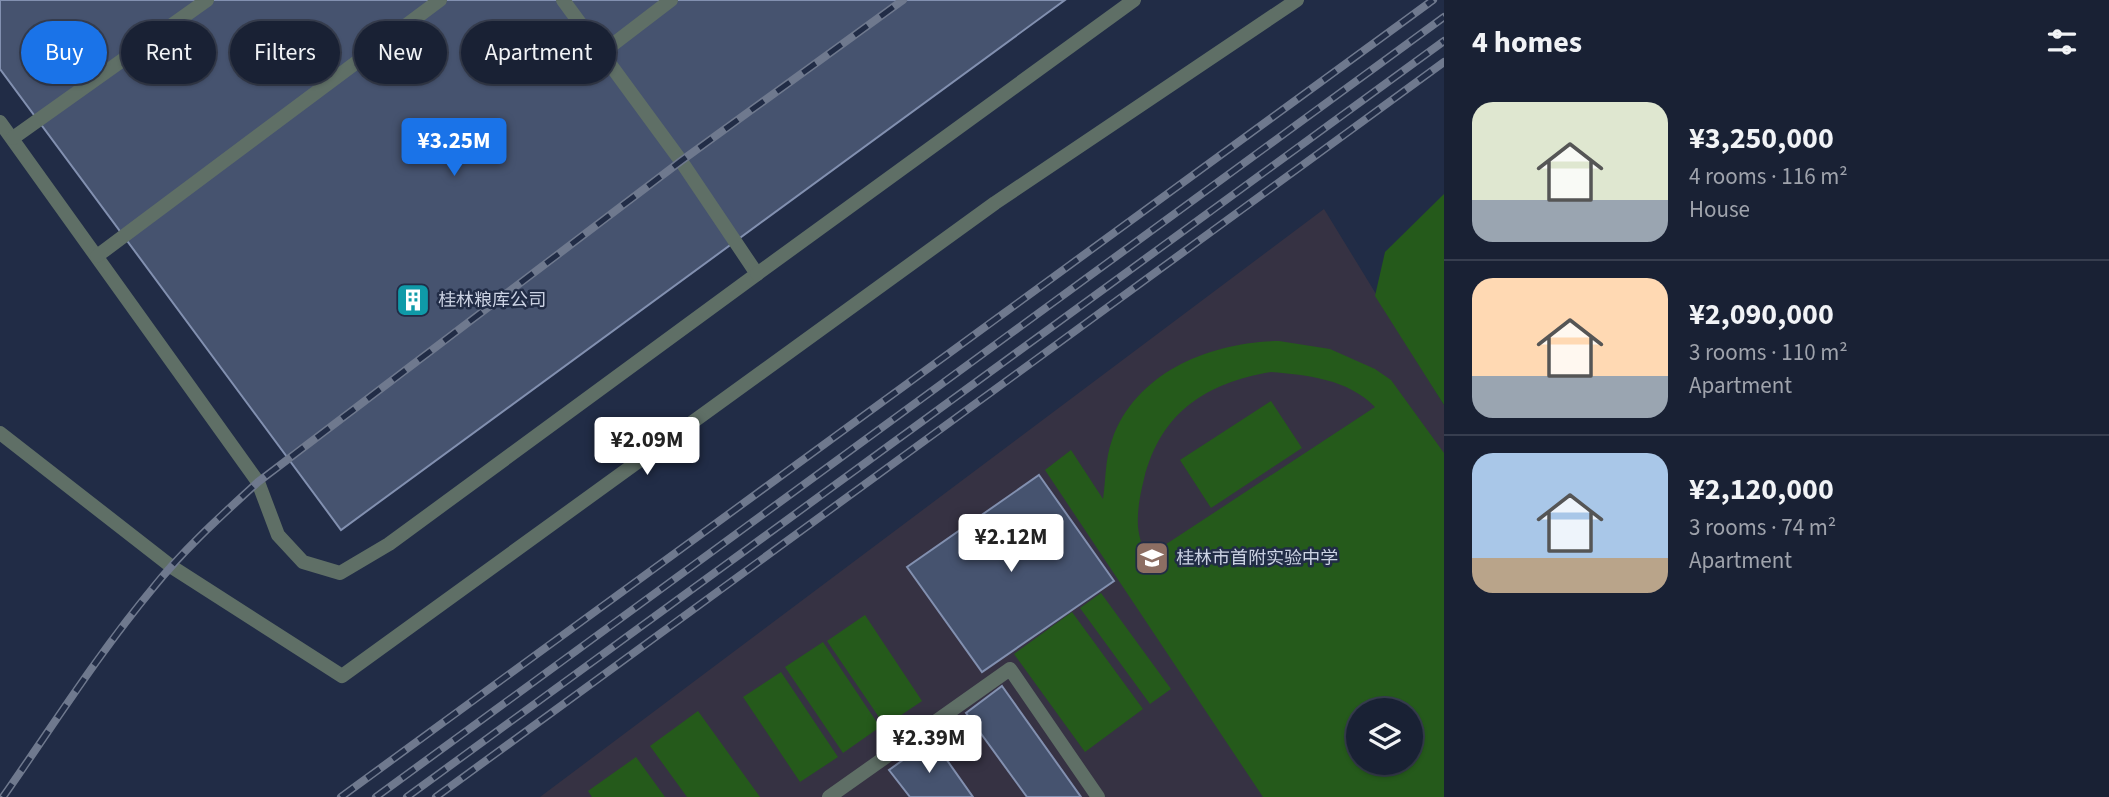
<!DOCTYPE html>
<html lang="en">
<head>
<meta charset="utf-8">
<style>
	:root { --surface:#192134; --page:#22293c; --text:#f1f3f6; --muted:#9fa3ac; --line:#373e4f; --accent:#1a73e8 }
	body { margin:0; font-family:"Source Sans 3","Noto Sans SC",sans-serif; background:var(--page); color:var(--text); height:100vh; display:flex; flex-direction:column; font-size:26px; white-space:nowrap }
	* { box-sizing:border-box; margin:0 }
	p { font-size:23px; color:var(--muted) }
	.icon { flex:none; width:38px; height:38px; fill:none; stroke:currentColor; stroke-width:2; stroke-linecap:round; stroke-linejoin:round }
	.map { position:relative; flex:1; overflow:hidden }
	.side { display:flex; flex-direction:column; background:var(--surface); width:665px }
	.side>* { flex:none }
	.guide { position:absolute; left:21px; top:21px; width:665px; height:63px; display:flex; gap:14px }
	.buttons { position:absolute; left:1346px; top:698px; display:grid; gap:14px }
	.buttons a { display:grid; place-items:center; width:77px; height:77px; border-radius:50%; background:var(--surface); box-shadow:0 2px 5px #0004,0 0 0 2px var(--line); font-size:35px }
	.price { position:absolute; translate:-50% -60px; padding:0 16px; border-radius:7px; background:#fff; color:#222; font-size:23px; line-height:46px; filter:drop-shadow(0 2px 4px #0008) }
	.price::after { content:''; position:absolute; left:50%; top:42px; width:21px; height:16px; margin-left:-10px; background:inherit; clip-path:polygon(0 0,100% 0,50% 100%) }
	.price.selected { background:var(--accent); color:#fff }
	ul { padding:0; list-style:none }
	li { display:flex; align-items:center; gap:21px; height:175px; padding:0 28px }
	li+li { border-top:2px solid var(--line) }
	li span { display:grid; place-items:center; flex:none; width:196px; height:140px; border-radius:21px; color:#555 }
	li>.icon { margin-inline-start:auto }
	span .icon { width:84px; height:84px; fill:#fffc; stroke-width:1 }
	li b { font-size:30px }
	h2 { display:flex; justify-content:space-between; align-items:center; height:84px; padding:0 28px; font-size:30px }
	.tag { padding:0 24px; border-radius:32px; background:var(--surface); box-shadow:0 2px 5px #0004,0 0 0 2px var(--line); font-size:24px; line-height:63px }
	.tag.selected { background:var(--accent); color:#fff }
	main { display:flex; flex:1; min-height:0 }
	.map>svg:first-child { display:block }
	.education { fill:#363243; fill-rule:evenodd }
	.green { fill:#255a1b; fill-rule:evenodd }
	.building { fill:#46536f; stroke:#8290b0; stroke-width:2 }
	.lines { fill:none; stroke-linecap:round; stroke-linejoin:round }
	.lane { stroke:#5f6f66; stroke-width:14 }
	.street { stroke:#5f6f66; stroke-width:14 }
	.rail-casing { stroke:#6f798e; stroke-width:8 }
	.rail { stroke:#212c46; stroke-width:5; stroke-dasharray:16; stroke-linecap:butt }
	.labels { text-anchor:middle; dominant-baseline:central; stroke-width:5; stroke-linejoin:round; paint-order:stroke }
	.poi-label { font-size:18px; fill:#cbd2e3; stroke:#212c46; text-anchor:start }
</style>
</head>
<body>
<main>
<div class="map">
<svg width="1444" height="797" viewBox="0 0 1444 797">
	<rect width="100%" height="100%" fill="#212c46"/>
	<path class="education" d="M1324 209 1444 405V797H540ZM1358 710H1410V763H1358Z"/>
	<g class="green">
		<path d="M1444 194V405L1375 296 1385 252Z"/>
		<path d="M1279 341 1330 349 1375 369 1391 380 1444 453V797H1263L1045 470 1071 450 1103 499C1106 479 1105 459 1112 440 1136 371 1212 342 1279 341ZM1271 372C1307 375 1348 379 1375 407L1145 558C1143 548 1139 537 1138 527 1137 510 1140 495 1144 479 1161 412 1206 383 1271 372ZM1358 710H1410V763H1358Z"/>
		<path d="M1271 401 1302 448 1211 508 1180 460Z"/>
		<path d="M1101 593 1171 689 1150 704 1080 608Z"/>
		<path d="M1072 612 1143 709 1085 752 1014 654Z"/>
		<path d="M865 615 922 701 885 726 827 641Z"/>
		<path d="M823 642 880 727 843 753 785 667Z"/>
		<path d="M781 672 838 757 800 782 743 697Z"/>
		<path d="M698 711 760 797H687L650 746Z"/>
		<path d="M636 757 665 797H592L588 791Z"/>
	</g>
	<g class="building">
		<path d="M0 0H1065L341 530 0 69Z"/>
		<path d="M1039 475 1114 581 982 672 907 567Z"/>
		<path d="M1002 686 1081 797H1027L966 713Z"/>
		<path d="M932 739 973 797H910L889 770Z"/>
	</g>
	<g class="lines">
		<g class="lane">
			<path d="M603 52 671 0"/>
			<path d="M0 122 258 482 278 535 303 562 340 573 389 544 757 274 681 161 563 0"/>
			<path d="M13 138 207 0"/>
			<path d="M97 256 440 0"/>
			<path d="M757 274 1134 0"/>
			<path d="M829 797 1010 669 1098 797"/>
		</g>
		<path class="street" d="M0 433 172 567 342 676 995 203 1297 0"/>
		<g class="rail-casing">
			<g id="rail">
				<path d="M3 797C52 727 98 654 153 588 184 549 222 515 258 482L681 161 903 0"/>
				<path d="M341 797 1433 0"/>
				<path d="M376 797 1444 17"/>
				<path d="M407 797 1444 41"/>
				<path d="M436 797 1444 62"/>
			</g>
		</g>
		<use href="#rail" class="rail"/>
	</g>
	<defs>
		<g id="building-square" transform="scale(1.75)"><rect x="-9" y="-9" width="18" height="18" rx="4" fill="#0f9aa8" stroke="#212c46"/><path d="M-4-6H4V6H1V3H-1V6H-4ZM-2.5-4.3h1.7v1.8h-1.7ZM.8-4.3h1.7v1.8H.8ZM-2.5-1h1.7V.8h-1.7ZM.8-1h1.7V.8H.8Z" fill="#fff"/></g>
		<g id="school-square" transform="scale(1.75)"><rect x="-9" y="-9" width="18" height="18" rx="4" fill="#8d6e63" stroke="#212c46"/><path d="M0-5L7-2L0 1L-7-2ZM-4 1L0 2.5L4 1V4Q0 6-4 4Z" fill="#fff"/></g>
	</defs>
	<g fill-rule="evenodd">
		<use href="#building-square" x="413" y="300"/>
		<use href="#school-square" x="1152" y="558"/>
	</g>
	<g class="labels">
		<g class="poi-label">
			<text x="438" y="300">桂林粮库公司</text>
			<text x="1176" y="558">桂林市首附实验中学</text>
		</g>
	</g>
</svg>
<div class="buttons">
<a><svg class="icon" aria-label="layers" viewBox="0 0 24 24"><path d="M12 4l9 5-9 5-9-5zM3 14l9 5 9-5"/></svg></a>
</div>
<b class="price selected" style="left:454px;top:178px">¥3.25M</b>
<b class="price" style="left:647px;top:477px">¥2.09M</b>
<b class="price" style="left:1011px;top:574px">¥2.12M</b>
<b class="price" style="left:929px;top:775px">¥2.39M</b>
<div class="guide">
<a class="tag selected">Buy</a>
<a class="tag">Rent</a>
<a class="tag">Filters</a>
<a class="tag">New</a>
<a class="tag">Apartment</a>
</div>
</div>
<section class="side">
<h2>4 homes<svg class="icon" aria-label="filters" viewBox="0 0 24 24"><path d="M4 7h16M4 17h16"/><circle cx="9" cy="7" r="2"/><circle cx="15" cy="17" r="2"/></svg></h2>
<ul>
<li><span style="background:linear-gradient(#dfe7d0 70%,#9aa5b1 0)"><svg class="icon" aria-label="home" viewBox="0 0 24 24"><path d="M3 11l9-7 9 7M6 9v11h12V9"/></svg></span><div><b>¥3,250,000</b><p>4 rooms · 116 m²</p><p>House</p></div></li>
<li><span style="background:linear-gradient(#ffd9b3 70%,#9aa5b1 0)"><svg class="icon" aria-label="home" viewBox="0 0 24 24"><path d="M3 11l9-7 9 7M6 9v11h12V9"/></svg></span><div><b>¥2,090,000</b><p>3 rooms · 110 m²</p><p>Apartment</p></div></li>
<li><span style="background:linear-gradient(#a9c7e8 75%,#b9a48a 0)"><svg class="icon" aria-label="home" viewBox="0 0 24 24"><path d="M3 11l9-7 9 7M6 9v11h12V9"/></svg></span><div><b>¥2,120,000</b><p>3 rooms · 74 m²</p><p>Apartment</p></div></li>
</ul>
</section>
</main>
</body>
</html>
